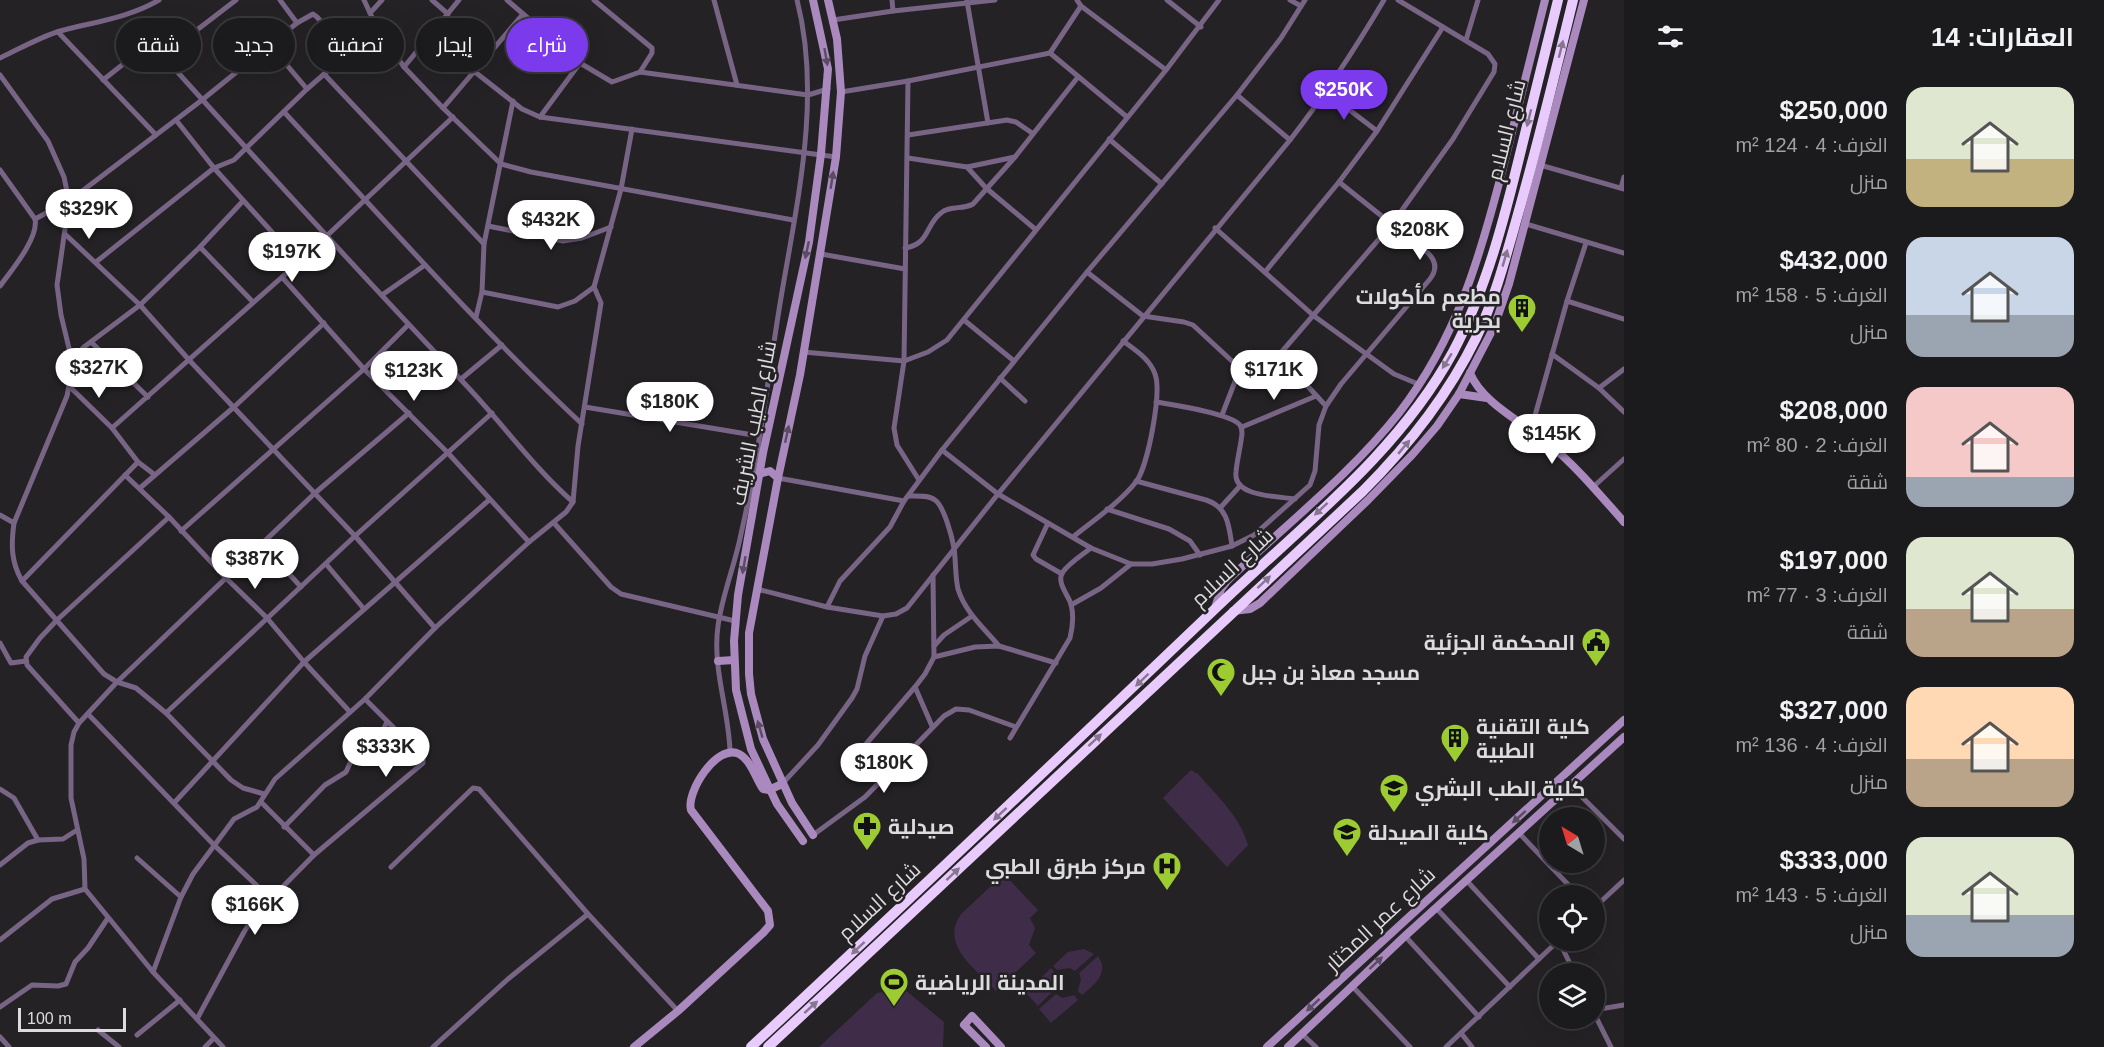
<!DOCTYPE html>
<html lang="ar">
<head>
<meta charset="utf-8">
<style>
	:root { --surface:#1b1a1c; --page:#242325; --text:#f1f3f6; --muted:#a0a1a3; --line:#39383b; --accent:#7c3aed }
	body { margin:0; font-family:Helvetica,Cairo,sans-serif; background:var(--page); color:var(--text); direction:rtl; height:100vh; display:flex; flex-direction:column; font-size:22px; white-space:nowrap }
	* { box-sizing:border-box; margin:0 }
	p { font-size:20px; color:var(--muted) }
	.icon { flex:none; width:33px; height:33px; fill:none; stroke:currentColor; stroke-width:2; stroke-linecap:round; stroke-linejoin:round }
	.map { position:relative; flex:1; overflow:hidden; direction:ltr }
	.side { display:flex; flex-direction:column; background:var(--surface); width:480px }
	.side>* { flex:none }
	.hud { position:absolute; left:18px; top:18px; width:570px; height:54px; direction:rtl; display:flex; gap:12px }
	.needle { width:39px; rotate:322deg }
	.buttons { position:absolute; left:1539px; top:807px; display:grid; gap:12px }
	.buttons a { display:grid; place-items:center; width:66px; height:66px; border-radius:50%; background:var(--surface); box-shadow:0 6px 24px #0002,0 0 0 2px var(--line); font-size:30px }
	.scale { position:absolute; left:18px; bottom:15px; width:108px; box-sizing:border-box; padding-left:6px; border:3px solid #dcdbdd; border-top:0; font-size:16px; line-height:21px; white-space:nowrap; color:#dcdbdd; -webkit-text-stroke:4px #242225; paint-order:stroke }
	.price { position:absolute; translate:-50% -51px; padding:0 14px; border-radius:21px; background:#fff; color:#222; font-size:20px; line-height:39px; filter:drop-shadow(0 2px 3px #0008) }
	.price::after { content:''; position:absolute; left:50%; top:36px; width:18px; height:14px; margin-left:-9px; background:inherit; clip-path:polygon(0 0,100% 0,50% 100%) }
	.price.on { background:var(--accent); color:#fff }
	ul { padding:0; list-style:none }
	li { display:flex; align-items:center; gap:18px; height:150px; padding:0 30px }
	li span { display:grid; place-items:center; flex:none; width:168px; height:120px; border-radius:18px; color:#555 }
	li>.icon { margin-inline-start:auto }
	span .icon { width:72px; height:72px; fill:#fffc; stroke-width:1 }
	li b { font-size:26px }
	h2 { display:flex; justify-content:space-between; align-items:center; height:72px; padding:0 30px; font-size:26px }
	.tag { padding:0 21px; border-radius:27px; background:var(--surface); box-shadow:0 6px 24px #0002,0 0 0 2px var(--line); font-size:21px; line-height:54px }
	.tag.on { background:var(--accent); color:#fff }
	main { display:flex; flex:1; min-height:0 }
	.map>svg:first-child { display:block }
	.green { fill:#3e2c49 }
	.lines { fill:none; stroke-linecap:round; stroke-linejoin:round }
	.street { stroke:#786585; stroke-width:5 }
	.secondary { stroke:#aa8abe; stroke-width:8 }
	.highway { stroke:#e8cbfc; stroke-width:10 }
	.oneway { fill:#867690 }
	.oneway2 { fill:#5a4c62 }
	.labels { text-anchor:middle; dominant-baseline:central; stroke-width:5; stroke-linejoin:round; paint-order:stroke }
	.street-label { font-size:21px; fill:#dcdbdd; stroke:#242225 }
	.poi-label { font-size:21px; font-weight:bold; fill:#dcdbdd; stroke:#242225; text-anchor:start }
</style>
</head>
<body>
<main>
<section class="side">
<h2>العقارات: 14<svg class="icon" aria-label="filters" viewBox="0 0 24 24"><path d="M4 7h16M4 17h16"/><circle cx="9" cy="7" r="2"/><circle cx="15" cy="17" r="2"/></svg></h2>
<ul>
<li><span style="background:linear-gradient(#dfe7d0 60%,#c2b280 0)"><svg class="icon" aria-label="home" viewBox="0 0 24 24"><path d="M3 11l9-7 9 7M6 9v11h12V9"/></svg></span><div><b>$250,000</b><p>الغرف: 4 · 124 m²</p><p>منزل</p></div></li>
<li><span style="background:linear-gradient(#c9d6e8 65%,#9aa5b1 0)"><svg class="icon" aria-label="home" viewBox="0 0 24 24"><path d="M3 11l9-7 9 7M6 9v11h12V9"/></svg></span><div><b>$432,000</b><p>الغرف: 5 · 158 m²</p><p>منزل</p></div></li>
<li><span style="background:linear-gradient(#f6c9c9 75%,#9aa5b1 0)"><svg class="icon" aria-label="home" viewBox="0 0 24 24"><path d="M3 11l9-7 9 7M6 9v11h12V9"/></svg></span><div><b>$208,000</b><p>الغرف: 2 · 80 m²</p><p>شقة</p></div></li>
<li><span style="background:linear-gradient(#dfe7d0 60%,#b9a48a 0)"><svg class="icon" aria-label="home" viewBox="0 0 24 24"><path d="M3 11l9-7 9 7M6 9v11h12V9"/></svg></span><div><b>$197,000</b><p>الغرف: 3 · 77 m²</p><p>شقة</p></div></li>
<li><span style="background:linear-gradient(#ffd9b3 60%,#b9a48a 0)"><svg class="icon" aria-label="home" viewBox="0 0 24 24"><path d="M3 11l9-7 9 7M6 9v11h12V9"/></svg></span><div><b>$327,000</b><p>الغرف: 4 · 136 m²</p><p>منزل</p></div></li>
<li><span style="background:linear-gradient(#dfe7d0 65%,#9aa5b1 0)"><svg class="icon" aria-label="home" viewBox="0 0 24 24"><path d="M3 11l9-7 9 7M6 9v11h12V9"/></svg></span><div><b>$333,000</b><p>الغرف: 5 · 143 m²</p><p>منزل</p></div></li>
</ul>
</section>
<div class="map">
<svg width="1624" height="1047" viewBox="0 0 1624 1047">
	<rect width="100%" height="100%" fill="#242225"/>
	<g class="green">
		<path d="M1191 770 1198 774C1217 796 1240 816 1248 845L1227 867 1163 798Z"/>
		<path d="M1004 874 1038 910 1030 918 1035 928 1029 945 1036 953 996 991C976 969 938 944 962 913Z"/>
		<path d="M1084 949 1094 954 1075 971 1070 968 1057 970 1053 966 1068 952Z"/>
		<path d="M1098 956C1110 973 1094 985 1082 995L1078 991 1081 979 1079 973Z"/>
		<path d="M1051 968 1055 973 1051 983 1054 990 1038 1006 1026 993Z"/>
		<path d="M904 989 944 1022 943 1047H819L877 993Z"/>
		<path d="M1056 994 1063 998 1074 995 1078 1000 1051 1023 1039 1009Z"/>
	</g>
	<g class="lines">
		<g class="street">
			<path d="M280 0 297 23"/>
			<path d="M364 0 377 28 404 67 443 108 501 164 531 172 793 220"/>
			<path d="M432 0 448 14"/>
			<path d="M507 0 580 63 612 82 640 72 808 95 828 89"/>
			<path d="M594 0 652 48V53L640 72"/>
			<path d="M714 0 737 85"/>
			<path d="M892 0 893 11"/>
			<path d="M1077 0 1081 6 1166 70"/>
			<path d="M1167 0 1201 27"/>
			<path d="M1290 0 1301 6"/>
			<path d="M967 1 988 123"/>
			<path d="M370 13 382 0"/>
			<path d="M833 20 893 11 995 0"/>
			<path d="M58 32 156 135"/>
			<path d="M1466 40 1478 0"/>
			<path d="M270 45 307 89"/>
			<path d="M1050 53 1081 6"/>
			<path d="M163 56 236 0"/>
			<path d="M0 58C19 49 40 37 60 31 94 22 128 18 159 0"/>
			<path d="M404 67 459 0"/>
			<path d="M475 72 522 109 540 117 836 157"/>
			<path d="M324 74 484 244"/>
			<path d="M0 75 48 141 64 177 69 201 57 285 61 315 73 365 67 396 14 523C11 545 11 562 22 581L104 674 117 682 136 688 166 713 231 780 243 788 264 794"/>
			<path d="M103 80 145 47 151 48 163 56C261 165 361 274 462 381 500 420 532 466 573 502L566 512 529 542 435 628 365 699 275 779 257 807 234 819 193 874 181 897 153 972"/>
			<path d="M908 81 904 361 894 428 897 445 919 480"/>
			<path d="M841 92 908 81 1050 53 1127 117"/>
			<path d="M1326 92 1377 131"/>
			<path d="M1237 95 1290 140"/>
			<path d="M443 108 523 14"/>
			<path d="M284 112C382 217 477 326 582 424"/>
			<path d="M540 117 580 63"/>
			<path d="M176 120 214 168 299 262"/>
			<path d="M908 135 1007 120 1016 122 1032 133"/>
			<path d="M1109 139 1162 184"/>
			<path d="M908 158 967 167 986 188 1035 229"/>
			<path d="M1540 165 1624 189"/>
			<path d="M967 167 1015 157"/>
			<path d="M0 170 35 219 69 201 202 100 297 23 313 14 317 17 348 53"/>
			<path d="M1621 188 1624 177"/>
			<path d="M1526 224 1624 253"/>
			<path d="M488 226 563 241 582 238 611 227"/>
			<path d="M1215 228 1314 316 1394 374 1418 384"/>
			<path d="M65 234 140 305 190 361 355 536 435 628"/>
			<path d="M200 247 253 302"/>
			<path d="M905 248C930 244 925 225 941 213 950 205 963 210 973 204L1015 157 1078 77"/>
			<path d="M821 254 905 269"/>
			<path d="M96 262 214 168 234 160 307 89 377 28"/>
			<path d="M1087 272 1143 316 1184 322 1193 325 1233 362 1241 366 1264 362 1279 355 1392 224 1453 139 1494 72 1495 64 1488 54 1398 0"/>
			<path d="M1265 272 1339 182 1377 131 1443 27"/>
			<path d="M282 277 364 369 448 453 529 542"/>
			<path d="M0 286C11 271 39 238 35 219"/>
			<path d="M482 292 558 307 575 301 594 287"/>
			<path d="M382 295 425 265"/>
			<path d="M1567 301 1624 319"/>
			<path d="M476 317 482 292 484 244 513 101"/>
			<path d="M964 320 1014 361"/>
			<path d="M91 342 148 397"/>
			<path d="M803 352 904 361 928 352 947 340 1166 70 1219 0"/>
			<path d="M1552 354 1599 388 1624 412"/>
			<path d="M1279 355 1326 406"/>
			<path d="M73 365 77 355 84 347 140 305 200 247 243 201"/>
			<path d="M1000 378 1025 401"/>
			<path d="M461 379 502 345"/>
			<path d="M69 386 112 428 138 462 155 475"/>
			<path d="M1599 388 1624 369"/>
			<path d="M1156 402C1173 405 1230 413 1240 425 1242 428 1242 429 1242 433 1241 446 1237 459 1236 472 1233 497 1277 496 1295 499"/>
			<path d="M585 407 759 436"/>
			<path d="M1222 415 1241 366"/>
			<path d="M1242 427 1316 396"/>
			<path d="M112 428 299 262 453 117"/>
			<path d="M1531 430 1567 301 1586 243"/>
			<path d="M942 450 998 494 1091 548 1131 564H1152L1182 559 1232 546 1254 535 1310 485 1315 471 1319 425 1326 406 1341 384 1430 279C1437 270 1436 261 1428 253L1339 182"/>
			<path d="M125 475 169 517 226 578 267 618 304 662 350 712"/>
			<path d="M778 478 904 501"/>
			<path d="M1136 481 1206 500C1228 507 1229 526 1232 546"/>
			<path d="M1593 487 1624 459"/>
			<path d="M140 488 234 407 324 323"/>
			<path d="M908 496C916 496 929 495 935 500 944 506 952 537 954 548 956 561 955 576 958 589 965 612 984 628 999 646"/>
			<path d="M573 502 578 446 601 303 594 287 621 189 632 129"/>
			<path d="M1220 508 1240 486"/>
			<path d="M1107 509 1169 529 1190 541 1200 555"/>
			<path d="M0 515 14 523"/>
			<path d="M554 523 611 587 621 594 735 621"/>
			<path d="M1048 523 1033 555 1036 559 1062 574"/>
			<path d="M181 531 364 369 408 325"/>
			<path d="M1073 537C1094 520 1119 503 1136 482 1148 466 1162 392 1155 374 1150 359 1135 350 1123 341"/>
			<path d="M262 544 301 587"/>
			<path d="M326 564 364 609"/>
			<path d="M22 581 138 462"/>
			<path d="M757 589 827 607 883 616 896 614 907 608 998 494 1290 140C1325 95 1355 49 1384 0"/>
			<path d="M1071 605 1101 588 1131 564"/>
			<path d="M827 607 840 581 890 527 904 501 942 450 1087 272 1237 95 1281 38 1305 0"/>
			<path d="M0 643 11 663 26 661"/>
			<path d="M934 646 944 635 972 616"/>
			<path d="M934 657 975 647 999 646 1056 663"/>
			<path d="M166 713 355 536 492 413"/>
			<path d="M88 714 214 845 271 899"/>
			<path d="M79 723 27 665 26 657 40 638 57 620 169 517"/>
			<path d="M932 726 915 687 925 674 934 657 933 575"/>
			<path d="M1010 738 1070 638C1073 626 1074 616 1071 604 1068 595 1057 583 1062 573 1069 563 1082 555 1091 548"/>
			<path d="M860 751 915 687"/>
			<path d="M730 752C729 710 712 668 718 626 722 595 735 565 741 534 758 460 767 385 779 310 795 210 823 101 797 0"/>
			<path d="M782 784 818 745 852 698 857 689 865 656 883 616"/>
			<path d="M1570 785 1624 839"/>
			<path d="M0 789 14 798 38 840"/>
			<path d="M261 802 314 855"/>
			<path d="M174 803 304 662 489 500"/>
			<path d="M284 827 325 785 346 772 351 761 380 736 387 722"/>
			<path d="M1518 832 1579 896"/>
			<path d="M813 835 865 797 944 716 956 709 969 710 1016 727"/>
			<path d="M137 858 181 897"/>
			<path d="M0 865 28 843 38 840 63 839 77 830"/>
			<path d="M391 867 473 788 479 789 588 914 678 1011"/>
			<path d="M1466 880 1539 959"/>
			<path d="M85 889 84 859 71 798V745L74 732 79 723 117 682 315 493 409 413"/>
			<path d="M1436 908 1510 987"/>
			<path d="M1594 908 1624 880"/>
			<path d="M1405 936 1479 1017"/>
			<path d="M0 940 52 899 85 889 153 972 223 1047"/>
			<path d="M1559 941 1575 974"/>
			<path d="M1352 986 1410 1047"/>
			<path d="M0 1007 32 985 58 986 66 984 75 962 88 948 108 918"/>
			<path d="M1594 1010 1624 1005"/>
			<path d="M1594 1013 1611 1047"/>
			<path d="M197 1019 244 932 255 915 314 855 423 763V758L420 754 365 699"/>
			<path d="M98 1030 119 1047"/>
			<path d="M1461 1033 1472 1047"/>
			<path d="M1302 1034 1316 1047"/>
			<path d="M137 1035 180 1000"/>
			<path d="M0 1037 9 1047"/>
			<path d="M205 1047 214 1038"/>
			<path d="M433 1047 508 979 588 914"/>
			<path d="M1446 1047 1559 940"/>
		</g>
		<g class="secondary">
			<path d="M1470 373C1482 403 1524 423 1549 444 1577 467 1600 495 1624 522"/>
			<path d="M1459 394 1487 398"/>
			<path d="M759 474 770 471 778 478"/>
			<path d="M1215 608 1221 589 1227 581C1285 525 1349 476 1399 413 1457 338 1480 257 1503 168 1517 112 1531 56 1545 0"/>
			<path d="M1233 611 1250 609 1260 603 1368 500 1412 455 1437 426 1459 394 1494 327 1509 284 1584 0"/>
			<path d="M718 661 734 660"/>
			<path d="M813 835 792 803 763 739 751 694 749 674V633L778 478 800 375 836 157 841 92 837 39 828 0"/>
			<path d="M803 841 777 804 751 749 736 690 734 641 738 595 763 453 809 242 821 154 828 69 813 0"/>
			<path d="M634 1047 678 1011 763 933 770 925 768 911 691 810C686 792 717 743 739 754 751 760 756 779 763 789L769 790 782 784"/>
			<path d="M986 1047 964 1025 972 1016 1001 1047"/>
			<path d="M1267 1047 1624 720"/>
			<path d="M1288 1047 1405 936 1624 737"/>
		</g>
		<g class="highway">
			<path d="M751 1047C908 901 1063 754 1217 607 1300 527 1397 455 1453 352 1487 288 1505 216 1522 146 1534 97 1546 49 1558 0"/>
			<path d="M768 1047 1363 491C1408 446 1448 395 1476 338 1494 301 1505 260 1516 221 1537 148 1555 74 1573 0"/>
		</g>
	</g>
	<defs><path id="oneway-solid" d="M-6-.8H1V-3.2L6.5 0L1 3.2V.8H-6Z" transform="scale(1.5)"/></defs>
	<g class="oneway">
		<use href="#oneway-solid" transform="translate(1561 49) rotate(-76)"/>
		<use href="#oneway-solid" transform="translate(1529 118) rotate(104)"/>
		<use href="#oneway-solid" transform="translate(1505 258) rotate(-74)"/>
		<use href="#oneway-solid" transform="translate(1447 361) rotate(122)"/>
		<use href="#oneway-solid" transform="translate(1404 447) rotate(-50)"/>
		<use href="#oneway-solid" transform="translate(1321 509) rotate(137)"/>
		<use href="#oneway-solid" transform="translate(1264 582) rotate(-43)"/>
		<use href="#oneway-solid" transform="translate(1142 680) rotate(136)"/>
		<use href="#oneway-solid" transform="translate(1095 740) rotate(-43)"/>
		<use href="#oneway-solid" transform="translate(1000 814) rotate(137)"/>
		<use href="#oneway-solid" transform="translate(953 874) rotate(-43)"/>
		<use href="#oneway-solid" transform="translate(858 948) rotate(137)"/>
		<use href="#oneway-solid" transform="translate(811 1007) rotate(-42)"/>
	</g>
	<g class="oneway2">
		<use href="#oneway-solid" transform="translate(826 57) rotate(80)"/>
		<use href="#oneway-solid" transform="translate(832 180) rotate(-81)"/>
		<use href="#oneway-solid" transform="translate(807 250) rotate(102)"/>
		<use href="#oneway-solid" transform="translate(787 434) rotate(-78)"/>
		<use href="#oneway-solid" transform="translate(744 565) rotate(100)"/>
		<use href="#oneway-solid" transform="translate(760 729) rotate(-106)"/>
		<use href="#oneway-solid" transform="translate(1519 817) rotate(138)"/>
		<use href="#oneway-solid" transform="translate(1376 963) rotate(-43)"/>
		<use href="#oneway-solid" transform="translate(1313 1005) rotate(137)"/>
	</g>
	<defs>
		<g id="building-pin" transform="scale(1.5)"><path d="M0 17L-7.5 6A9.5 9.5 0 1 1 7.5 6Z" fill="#9ccb32" stroke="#242225"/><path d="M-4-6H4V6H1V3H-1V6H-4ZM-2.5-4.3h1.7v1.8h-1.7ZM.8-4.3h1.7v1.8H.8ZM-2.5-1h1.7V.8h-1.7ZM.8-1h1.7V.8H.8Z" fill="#111"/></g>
		<g id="civic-pin" transform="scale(1.5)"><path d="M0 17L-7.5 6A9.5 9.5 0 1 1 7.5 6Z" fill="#9ccb32" stroke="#242225"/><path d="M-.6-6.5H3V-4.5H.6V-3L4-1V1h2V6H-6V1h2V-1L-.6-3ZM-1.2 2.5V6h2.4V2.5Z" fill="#111"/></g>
		<g id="mosque-pin" transform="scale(1.5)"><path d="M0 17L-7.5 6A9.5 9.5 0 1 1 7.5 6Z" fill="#9ccb32" stroke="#242225"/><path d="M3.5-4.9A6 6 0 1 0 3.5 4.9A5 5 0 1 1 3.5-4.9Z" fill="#111"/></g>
		<g id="university-pin" transform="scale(1.5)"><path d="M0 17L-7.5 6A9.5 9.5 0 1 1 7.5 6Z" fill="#9ccb32" stroke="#242225"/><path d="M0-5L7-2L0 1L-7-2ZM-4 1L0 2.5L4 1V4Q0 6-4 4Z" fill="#111"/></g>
		<g id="pharmacy-pin" transform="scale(1.5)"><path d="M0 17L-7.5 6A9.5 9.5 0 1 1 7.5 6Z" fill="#9ccb32" stroke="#242225"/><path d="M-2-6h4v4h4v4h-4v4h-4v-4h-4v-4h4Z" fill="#111"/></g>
		<g id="hospital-pin" transform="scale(1.5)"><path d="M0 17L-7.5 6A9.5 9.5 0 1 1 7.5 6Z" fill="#9ccb32" stroke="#242225"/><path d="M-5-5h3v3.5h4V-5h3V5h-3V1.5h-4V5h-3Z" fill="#111"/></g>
		<g id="stadium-pin" transform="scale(1.5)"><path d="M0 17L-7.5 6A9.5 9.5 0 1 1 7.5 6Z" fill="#9ccb32" stroke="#242225"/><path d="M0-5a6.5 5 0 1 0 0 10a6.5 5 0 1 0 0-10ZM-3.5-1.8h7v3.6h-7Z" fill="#111"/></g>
	</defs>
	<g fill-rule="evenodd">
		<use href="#building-pin" x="1522" y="308"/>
		<use href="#civic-pin" x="1596" y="642"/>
		<use href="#mosque-pin" x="1221" y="672"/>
		<use href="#building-pin" x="1455" y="738"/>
		<use href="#university-pin" x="1394" y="788"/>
		<use href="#pharmacy-pin" x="867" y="826"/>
		<use href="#university-pin" x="1347" y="832"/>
		<use href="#hospital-pin" x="1167" y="866"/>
		<use href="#stadium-pin" x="894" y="982"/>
	</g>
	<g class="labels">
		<g class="street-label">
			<text transform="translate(1506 130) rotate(-76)">شارع السلام</text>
			<text transform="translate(753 423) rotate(-79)">شارع الطيب الشريف</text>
			<text transform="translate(1232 567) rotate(-43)">شارع السلام</text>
			<text transform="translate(879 901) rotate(-43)">شارع السلام</text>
			<text transform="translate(1380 919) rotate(-43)">شارع عمر المختار</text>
		</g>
		<g class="poi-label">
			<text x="1501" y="296" text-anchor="end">مطعم مأكولات<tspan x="1501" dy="24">بحرية</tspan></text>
			<text x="1575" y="642" text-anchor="end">المحكمة الجزئية</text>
			<text x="1242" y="672">مسجد معاذ بن جبل</text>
			<text x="1476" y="726">كلية التقنية<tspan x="1476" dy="24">الطبية</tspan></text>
			<text x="1415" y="788">كلية الطب البشري</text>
			<text x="888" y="826">صيدلية</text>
			<text x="1368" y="832">كلية الصيدلة</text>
			<text x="1146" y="866" text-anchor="end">مركز طبرق الطبي</text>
			<text x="915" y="982">المدينة الرياضية</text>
		</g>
	</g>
</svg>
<div class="buttons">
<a><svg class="needle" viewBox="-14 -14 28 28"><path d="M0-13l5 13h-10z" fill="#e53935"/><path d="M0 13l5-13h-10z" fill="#a0a1a3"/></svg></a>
<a><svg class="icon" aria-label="locate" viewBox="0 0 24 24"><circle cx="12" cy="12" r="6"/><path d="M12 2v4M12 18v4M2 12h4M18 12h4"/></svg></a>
<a><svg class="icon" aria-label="layers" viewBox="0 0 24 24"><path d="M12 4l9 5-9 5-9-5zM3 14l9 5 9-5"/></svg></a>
</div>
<div class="scale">100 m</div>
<b class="price on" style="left:1344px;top:121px">$250K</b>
<b class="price" style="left:89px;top:240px">$329K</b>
<b class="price" style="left:551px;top:251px">$432K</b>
<b class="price" style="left:1420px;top:261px">$208K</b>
<b class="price" style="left:292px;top:283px">$197K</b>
<b class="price" style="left:99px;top:399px">$327K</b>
<b class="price" style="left:1274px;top:401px">$171K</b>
<b class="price" style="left:414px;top:402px">$123K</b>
<b class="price" style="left:670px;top:433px">$180K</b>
<b class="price" style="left:1552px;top:465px">$145K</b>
<b class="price" style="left:255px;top:590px">$387K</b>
<b class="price" style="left:386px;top:778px">$333K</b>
<b class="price" style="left:884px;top:794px">$180K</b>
<b class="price" style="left:255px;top:936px">$166K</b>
<div class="hud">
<a class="tag on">شراء</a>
<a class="tag">إيجار</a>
<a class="tag">تصفية</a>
<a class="tag">جديد</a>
<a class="tag">شقة</a>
</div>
</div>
</main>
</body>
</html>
